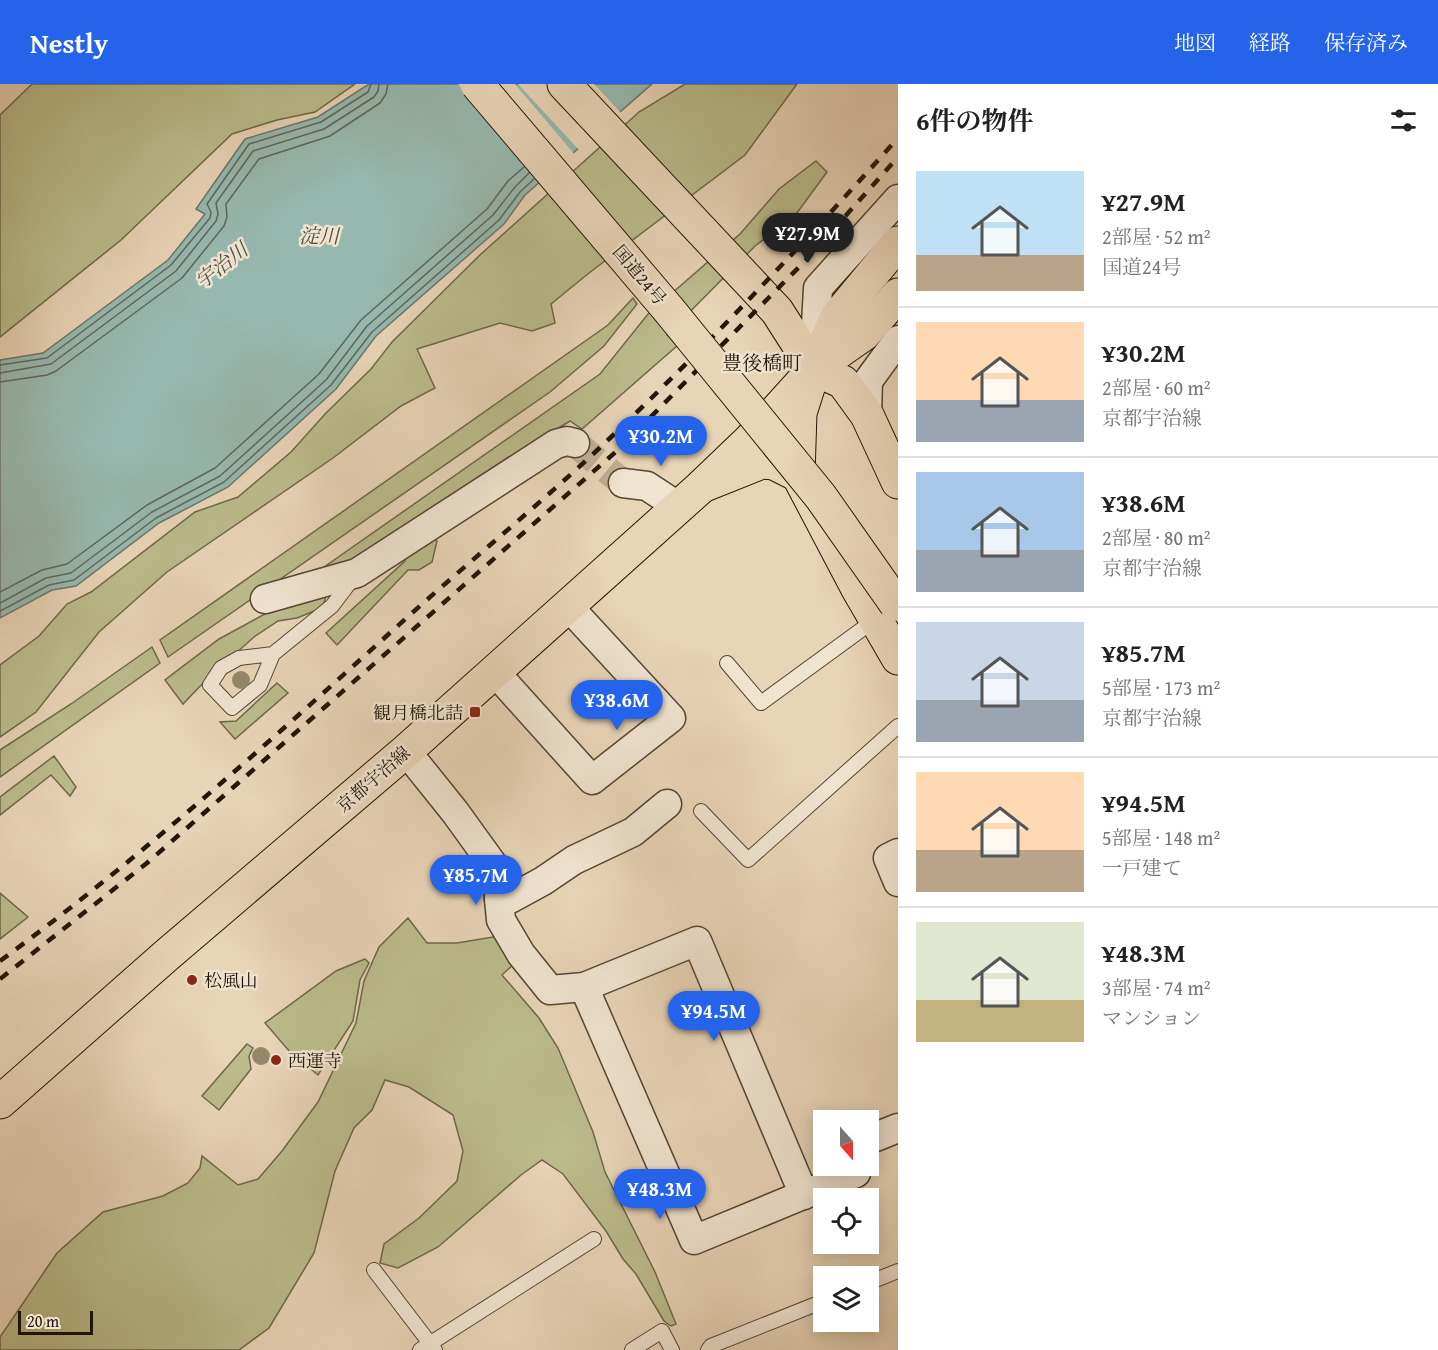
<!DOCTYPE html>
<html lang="ja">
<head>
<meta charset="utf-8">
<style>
	:root { --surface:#fff; --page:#f2f2f2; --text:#222; --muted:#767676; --line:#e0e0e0; --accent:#2563eb }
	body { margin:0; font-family:"Gentium Book Plus","Noto Serif JP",serif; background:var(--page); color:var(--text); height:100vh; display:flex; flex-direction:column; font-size:22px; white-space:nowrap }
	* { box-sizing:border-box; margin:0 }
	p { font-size:20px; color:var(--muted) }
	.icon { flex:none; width:33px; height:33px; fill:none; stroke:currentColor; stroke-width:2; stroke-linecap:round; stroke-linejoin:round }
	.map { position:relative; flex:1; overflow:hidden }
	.drawer { display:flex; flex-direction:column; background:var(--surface); width:540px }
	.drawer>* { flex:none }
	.needle { width:39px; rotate:159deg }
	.fabs { position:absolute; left:813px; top:1026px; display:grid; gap:12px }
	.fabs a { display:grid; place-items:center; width:66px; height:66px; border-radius:0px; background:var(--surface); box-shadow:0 3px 15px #0003; font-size:30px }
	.scale { position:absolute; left:18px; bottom:15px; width:75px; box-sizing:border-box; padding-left:6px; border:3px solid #221607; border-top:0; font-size:16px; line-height:21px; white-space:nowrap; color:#221607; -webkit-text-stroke:4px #f0e3d0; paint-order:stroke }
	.price { position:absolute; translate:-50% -51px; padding:0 14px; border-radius:21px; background:var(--accent); color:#fff; font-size:20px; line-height:39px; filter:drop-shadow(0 2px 3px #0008) }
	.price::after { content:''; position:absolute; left:50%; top:36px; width:18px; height:14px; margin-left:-9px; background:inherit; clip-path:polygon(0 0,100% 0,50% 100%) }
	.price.selected { background:#222; color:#fff }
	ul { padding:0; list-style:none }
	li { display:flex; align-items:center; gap:18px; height:150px; padding:0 18px }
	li+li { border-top:2px solid var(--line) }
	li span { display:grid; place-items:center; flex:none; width:168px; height:120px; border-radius:0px; color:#555 }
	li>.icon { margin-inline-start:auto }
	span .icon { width:72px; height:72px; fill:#fffc; stroke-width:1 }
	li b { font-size:26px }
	h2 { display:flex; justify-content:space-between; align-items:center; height:72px; padding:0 18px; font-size:26px }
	header { display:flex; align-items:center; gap:36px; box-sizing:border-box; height:84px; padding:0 30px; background:var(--accent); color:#fff }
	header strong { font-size:28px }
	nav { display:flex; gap:33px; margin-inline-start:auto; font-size:21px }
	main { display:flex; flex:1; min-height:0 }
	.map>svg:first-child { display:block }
	.green { fill:#bbbb8b; stroke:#6e6849; stroke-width:1.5 }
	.water { fill:#97b8af; stroke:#68776c; stroke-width:1.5 }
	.pier { fill:#e8d4b6 }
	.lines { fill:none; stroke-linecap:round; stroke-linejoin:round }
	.shore { stroke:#5c675b; stroke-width:1.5 }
	.street-tunnel { stroke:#c0ae93; stroke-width:28; stroke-dasharray:28 14; stroke-linecap:butt }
	.lane-casing { stroke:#544633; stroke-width:16 }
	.street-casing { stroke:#544633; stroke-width:31 }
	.primary-casing { stroke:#221607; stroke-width:35 }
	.highway-casing { stroke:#221607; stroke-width:35 }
	.lane { stroke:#f0e3d0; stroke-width:14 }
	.street { stroke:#f0e3d0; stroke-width:28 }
	.primary { stroke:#e8d4b6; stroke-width:33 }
	.highway { stroke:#e8d4b6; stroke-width:33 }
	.rail { stroke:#221607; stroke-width:4.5; stroke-dasharray:10 10; stroke-linecap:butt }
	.highway-bridge-casing { stroke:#221607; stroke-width:35; stroke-linecap:butt }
	.highway-bridge { stroke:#e8d4b6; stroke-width:33 }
	.tree { fill:#94876c }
	.poi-dot { fill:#8f2418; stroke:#f0e3d0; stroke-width:2 }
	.labels { text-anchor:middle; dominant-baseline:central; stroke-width:5; stroke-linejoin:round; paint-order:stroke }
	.street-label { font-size:18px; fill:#221607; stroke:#f0e3d0 }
	.poi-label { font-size:18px; fill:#221607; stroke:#f0e3d0; text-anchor:start }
	.water-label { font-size:20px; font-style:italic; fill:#4b4f42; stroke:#f0e3d0 }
	.neighbourhood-label { font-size:20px; fill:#221607; stroke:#f0e3d0 }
</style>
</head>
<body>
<header>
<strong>Nestly</strong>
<nav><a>地図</a><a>経路</a><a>保存済み</a></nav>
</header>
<main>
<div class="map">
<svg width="898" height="1266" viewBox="0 0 898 1266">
	<rect width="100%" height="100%" fill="#e8d4b6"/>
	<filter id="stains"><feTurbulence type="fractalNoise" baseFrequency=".00333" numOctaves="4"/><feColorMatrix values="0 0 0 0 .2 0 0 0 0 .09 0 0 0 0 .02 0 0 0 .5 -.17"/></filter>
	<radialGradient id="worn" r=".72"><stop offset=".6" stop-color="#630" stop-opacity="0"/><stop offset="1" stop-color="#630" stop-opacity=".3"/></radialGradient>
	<g class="green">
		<path d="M32 0H355L315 28 277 36 232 50 121 156 0 253V31Z"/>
		<path d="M685 0H797L745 71 589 189 551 220 555 239 532 247 500 239 417 265 435 304 401 322 333 374 167 488 99 548 36 628 0 653V581L39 552 67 520 91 508 195 428 238 413 291 368 326 329 371 285 392 258 481 170 639 28Z"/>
		<path d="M816 77 827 88 794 133 755 162 667 251 678 261 582 345 570 337 532 360 372 473 304 497 600 290 648 230 740 150 779 105Z"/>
		<path d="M633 214 637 220 604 262 550 308 168 573 160 556 608 241Z"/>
		<path d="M428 451 437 457 432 478 419 486H408L337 561 326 549 405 477 408 466Z"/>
		<path d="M328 507 322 524 297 534 278 537 254 553 206 596 183 620 165 596 219 555 274 525Z"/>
		<path d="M152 563 160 579 0 693V666L71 620Z"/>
		<path d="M277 599 288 609 235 655 220 638 236 637Z"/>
		<path d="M54 672 76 703 70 712 51 691 0 731V713Z"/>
		<path d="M0 809 28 833 0 855Z"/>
		<path d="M408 834 427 859H457L499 852 516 878 502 891 539 934 558 964 593 1048 605 1088 655 1188 676 1240 671 1242 664 1237 636 1190 623 1175 606 1147 563 1090 542 1076 521 1091 438 1163 398 1184 380 1179 384 1160 419 1134 457 1097 463 1067 453 1031 409 1003 385 996 372 1026 354 1044 335 1087 314 1169 269 1244 239 1266H0V1253L57 1169 103 1128 163 1112 188 1099 200 1084 202 1072 238 1101 258 1095 282 1067 318 1018 356 939 364 897 379 863Z"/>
		<path d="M365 875 369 879 360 896 353 937 318 991 290 968 265 939 336 887Z"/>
		<path d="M247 960 253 964 249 972 251 985 219 1026 202 1012Z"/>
	</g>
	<path class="water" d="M369 0H652L525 111 504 140 376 252 336 305 228 403 159 439 76 502 52 506 0 534V276L43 269 168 176 205 130 196 125 245 55 318 33Z"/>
	<g class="pier">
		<path d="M458 0H515L575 71 543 100Z"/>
		<path d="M518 0H594L622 30 580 67Z"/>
	</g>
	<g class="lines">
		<g class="shore">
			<path d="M0 281 47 274 171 181 210 134 211 128 207 120 249 60 321 38 368 8 371 0"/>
			<path d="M0 289 51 280 176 187 216 137 218 130 216 119 253 67 324 45 374 13 378 7 379 0"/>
			<path d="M0 298 47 291 56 287 182 194 224 142 227 133 226 120 259 75 330 52 380 19 386 10 388 0"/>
			<path d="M0 508 42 486 67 480 147 421 215 384 319 290 361 236 487 125 508 97 524 83"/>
			<path d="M0 519 46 494 71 489 152 428 220 392 326 296 367 242 493 131 515 103 529 89"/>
			<path d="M0 527 49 501 74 496 156 434 224 398 331 301 372 248 499 136 520 108 534 95"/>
		</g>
		<path class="street-tunnel" d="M575 359 623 399"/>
		<g class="lane-casing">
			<g id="lane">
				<path d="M273 570 239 574 221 584 210 601 232 624 260 601 273 570 332 522 354 493"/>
				<path d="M727 579 761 619 876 535"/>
				<path d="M701 727 748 776 898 642"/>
				<path d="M374 1186 435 1266"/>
				<path d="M868 1199 898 1187"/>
				<path d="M420 1266 594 1155"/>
				<path d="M632 1266 662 1247 672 1266"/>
				<path d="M708 1266 711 1262 824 1217"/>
			</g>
		</g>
		<g class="street-casing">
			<g id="street">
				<path d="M814 277 818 204 898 115"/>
				<path d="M867 331 868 297 898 256"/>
				<path d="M623 399 647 402 679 423"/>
				<path d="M265 515 357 489 556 360 567 357 575 359"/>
				<path d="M494 587 592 696 671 634 567 521"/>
				<path d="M406 667 455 728 499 789V815L501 836 521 870 550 906 584 903 697 857 804 1111"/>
				<path d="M898 769 888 774 898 798"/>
				<path d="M499 815H510L543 797 574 776 633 748 667 720"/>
				<path d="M584 903 694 1156 856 1089"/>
				<path d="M868 1056 898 1044"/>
			</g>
		</g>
		<g class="primary-casing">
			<g id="primary">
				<path d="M814 285 837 233 898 159"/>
				<path d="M0 1018 168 870 406 667 702 402 749 357 814 285 864 250 898 211"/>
			</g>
		</g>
		<g class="highway-casing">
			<g id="highway">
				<path d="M564 0 777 227 814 285 843 298 867 331 898 398"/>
				<path d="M814 285 800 329 798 391 858 505 898 574"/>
				<path d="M702 402 762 378 774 379 798 391"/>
			</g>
		</g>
		<use href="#lane" class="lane"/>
		<use href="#street" class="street"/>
		<use href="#primary" class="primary"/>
		<use href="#highway" class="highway"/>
		<g class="rail">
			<path d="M0 877C145 771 279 649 412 529 477 471 546 415 609 355 710 259 805 158 898 54"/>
			<path d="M0 895 147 779 619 365 808 174 898 73"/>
		</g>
		<g class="highway-bridge-casing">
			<path id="highway-bridge" d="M477 0 669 226 821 413 896 520"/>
		</g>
		<use href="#highway-bridge" class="highway-bridge"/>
	</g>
	<g class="tree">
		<circle cx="241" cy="596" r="9"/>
		<circle cx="261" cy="972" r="9"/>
	</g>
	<g class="poi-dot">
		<rect x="469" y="622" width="12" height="12" rx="3"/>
		<circle cx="192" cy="896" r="6"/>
		<circle cx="276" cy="976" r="6"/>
	</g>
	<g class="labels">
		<g class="street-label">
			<text transform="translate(640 191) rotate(50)">国道24号</text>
			<text transform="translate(373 695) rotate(-41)">京都宇治線</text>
		</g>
		<g class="poi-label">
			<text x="463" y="628" text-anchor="end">観月橋北詰</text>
			<text x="204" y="896">松風山</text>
			<text x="288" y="976">西運寺</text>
		</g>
		<g class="water-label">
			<text x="319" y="151">淀川</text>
			<text transform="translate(221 181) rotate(-38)">宇治川</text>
		</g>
		<g class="neighbourhood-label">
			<text x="762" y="278">豊後橋町</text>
		</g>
	</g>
	<rect width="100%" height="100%" filter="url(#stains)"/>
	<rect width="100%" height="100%" fill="url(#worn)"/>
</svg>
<div class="fabs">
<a><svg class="needle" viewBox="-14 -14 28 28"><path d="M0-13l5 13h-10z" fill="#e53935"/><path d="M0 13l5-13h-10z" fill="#767676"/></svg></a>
<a><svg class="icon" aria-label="locate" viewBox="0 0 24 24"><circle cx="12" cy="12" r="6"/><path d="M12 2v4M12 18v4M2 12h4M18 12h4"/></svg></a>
<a><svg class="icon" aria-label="layers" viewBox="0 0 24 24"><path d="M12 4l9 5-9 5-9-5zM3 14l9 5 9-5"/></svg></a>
</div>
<div class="scale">20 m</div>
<b class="price selected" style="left:808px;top:180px">¥27.9M</b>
<b class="price" style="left:661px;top:383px">¥30.2M</b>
<b class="price" style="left:617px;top:647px">¥38.6M</b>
<b class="price" style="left:476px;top:822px">¥85.7M</b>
<b class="price" style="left:714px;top:958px">¥94.5M</b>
<b class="price" style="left:660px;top:1136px">¥48.3M</b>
</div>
<section class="drawer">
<h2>6件の物件<svg class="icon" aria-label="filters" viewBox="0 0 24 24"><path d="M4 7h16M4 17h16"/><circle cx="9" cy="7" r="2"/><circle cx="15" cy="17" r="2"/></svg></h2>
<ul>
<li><span style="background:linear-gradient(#bfe0f5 70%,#b9a48a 0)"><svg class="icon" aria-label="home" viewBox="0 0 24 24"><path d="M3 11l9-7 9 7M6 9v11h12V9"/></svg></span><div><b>¥27.9M</b><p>2部屋 · 52 m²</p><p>国道24号</p></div></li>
<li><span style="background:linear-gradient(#ffd9b3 65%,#9aa5b1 0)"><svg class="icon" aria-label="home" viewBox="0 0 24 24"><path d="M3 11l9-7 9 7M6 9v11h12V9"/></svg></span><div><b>¥30.2M</b><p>2部屋 · 60 m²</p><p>京都宇治線</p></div></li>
<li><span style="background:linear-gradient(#a9c7e8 65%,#9aa5b1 0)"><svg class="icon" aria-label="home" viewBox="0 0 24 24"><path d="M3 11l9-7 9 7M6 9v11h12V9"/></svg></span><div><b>¥38.6M</b><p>2部屋 · 80 m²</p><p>京都宇治線</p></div></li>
<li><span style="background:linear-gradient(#c9d6e8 65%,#9aa5b1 0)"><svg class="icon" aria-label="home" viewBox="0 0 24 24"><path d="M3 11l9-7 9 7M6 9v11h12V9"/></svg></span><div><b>¥85.7M</b><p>5部屋 · 173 m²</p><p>京都宇治線</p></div></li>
<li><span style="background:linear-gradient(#ffd9b3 65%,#b9a48a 0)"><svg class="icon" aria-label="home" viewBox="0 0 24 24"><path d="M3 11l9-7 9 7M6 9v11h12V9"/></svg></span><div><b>¥94.5M</b><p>5部屋 · 148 m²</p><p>一戸建て</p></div></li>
<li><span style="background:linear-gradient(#dfe7d0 65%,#c2b280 0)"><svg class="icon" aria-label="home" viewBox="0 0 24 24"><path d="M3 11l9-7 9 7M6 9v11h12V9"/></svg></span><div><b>¥48.3M</b><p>3部屋 · 74 m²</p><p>マンション</p></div></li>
</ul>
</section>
</main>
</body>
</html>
